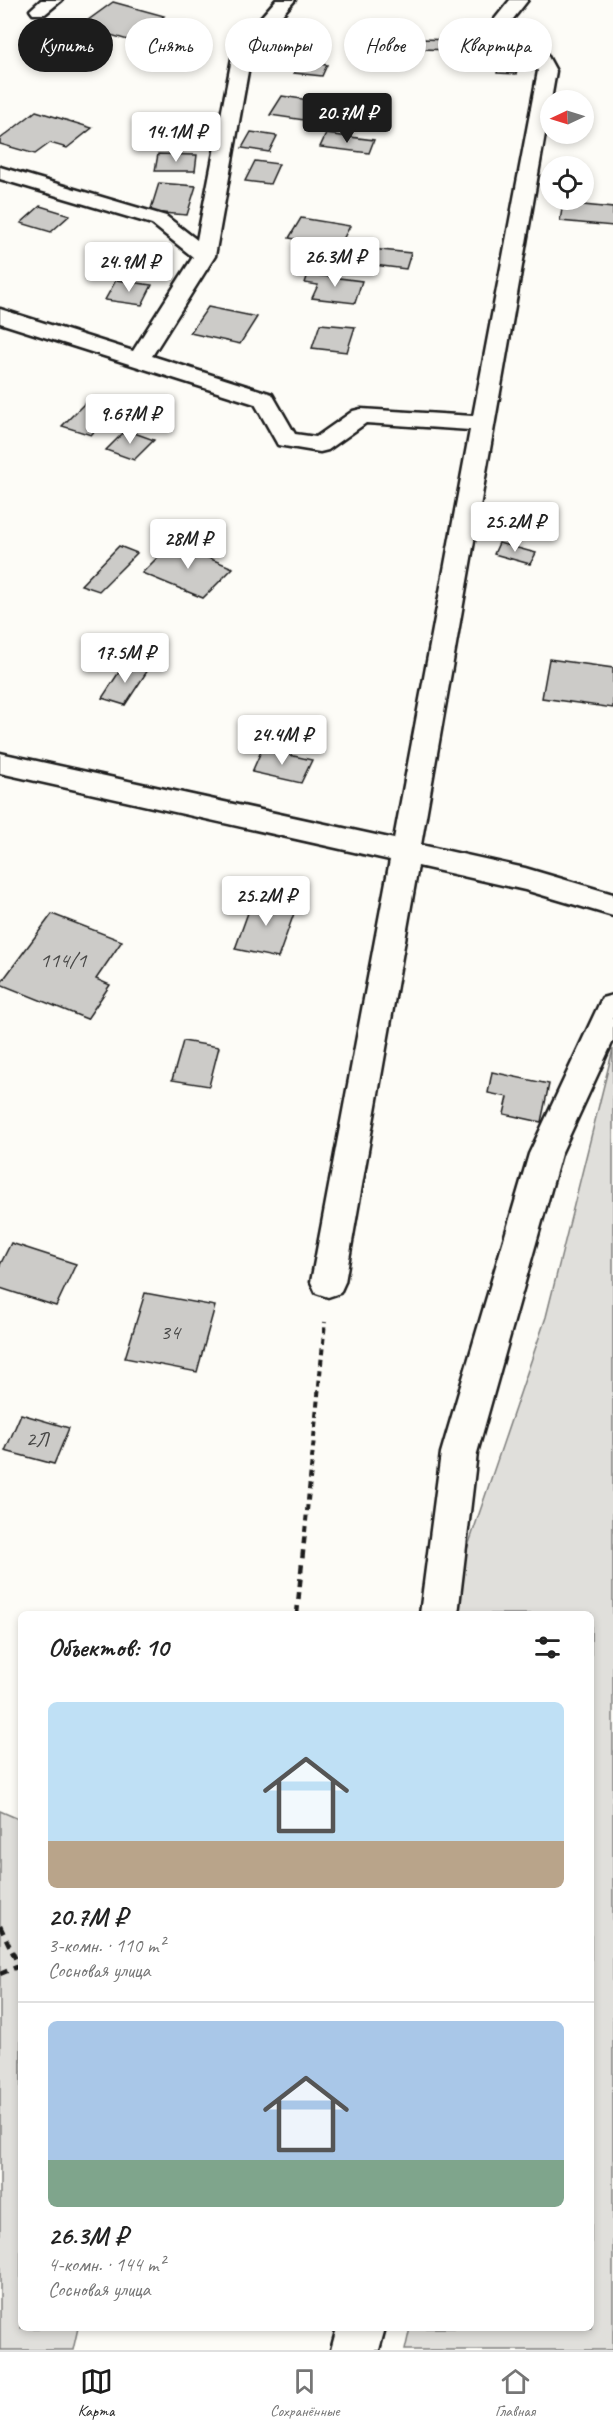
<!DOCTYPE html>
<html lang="ru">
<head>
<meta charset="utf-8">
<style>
	:root { --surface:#fff; --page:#f2f2f2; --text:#222; --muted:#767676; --line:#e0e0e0; --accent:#1c1c1c }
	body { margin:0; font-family:Caveat,sans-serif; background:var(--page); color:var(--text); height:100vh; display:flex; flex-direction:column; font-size:22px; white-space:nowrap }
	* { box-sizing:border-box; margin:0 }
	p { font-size:20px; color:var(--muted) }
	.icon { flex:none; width:33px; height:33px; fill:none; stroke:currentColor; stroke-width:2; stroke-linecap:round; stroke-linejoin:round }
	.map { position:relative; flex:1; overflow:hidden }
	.side { position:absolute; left:18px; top:1611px; width:576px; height:720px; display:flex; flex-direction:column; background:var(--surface); border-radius:9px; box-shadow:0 3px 9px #0003 }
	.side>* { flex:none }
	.guide { position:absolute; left:18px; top:18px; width:578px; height:54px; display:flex; gap:12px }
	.needle { width:39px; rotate:266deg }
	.fabs { position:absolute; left:540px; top:90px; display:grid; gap:12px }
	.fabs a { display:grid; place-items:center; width:54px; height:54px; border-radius:50%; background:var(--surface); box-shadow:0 3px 9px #0003; font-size:30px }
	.price { position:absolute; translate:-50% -51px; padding:0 14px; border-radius:6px; background:#fff; color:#222; font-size:20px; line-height:39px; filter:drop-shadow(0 2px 3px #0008) }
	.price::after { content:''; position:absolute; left:50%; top:36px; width:18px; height:14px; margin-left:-9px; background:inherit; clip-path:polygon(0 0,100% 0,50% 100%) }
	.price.active { background:var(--accent); color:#fff }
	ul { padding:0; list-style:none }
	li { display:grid; align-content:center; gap:12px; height:318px; padding:0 30px }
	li+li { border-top:2px solid var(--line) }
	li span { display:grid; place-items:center; height:186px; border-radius:9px; color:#555 }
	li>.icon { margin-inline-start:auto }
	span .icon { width:108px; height:108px; fill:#fffc; stroke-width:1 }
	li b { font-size:26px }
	h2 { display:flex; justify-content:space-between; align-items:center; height:72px; padding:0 30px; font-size:26px }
	.pill { padding:0 21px; border-radius:27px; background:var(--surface); box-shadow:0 3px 9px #0003; font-size:21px; line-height:54px }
	.pill.active { background:var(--accent); color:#fff }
	.tabs { display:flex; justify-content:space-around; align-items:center; height:84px; border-top:2px solid var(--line); background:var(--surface); font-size:16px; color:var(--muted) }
	.tabs a { display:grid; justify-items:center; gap:3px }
	.tabs .active { color:var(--accent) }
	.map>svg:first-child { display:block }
	.green { fill:#e0dfdb; stroke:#7e7e7c; stroke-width:1.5 }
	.building { fill:#cccbc8; stroke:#1c1c1c; stroke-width:1.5 }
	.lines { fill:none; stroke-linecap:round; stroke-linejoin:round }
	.minor-casing { stroke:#1c1c1c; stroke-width:5 }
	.path-far1 { stroke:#1c1c1c; stroke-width:4; stroke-dasharray:6 4.5; stroke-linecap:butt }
	.path { stroke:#1c1c1c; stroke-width:4.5; stroke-dasharray:8 6; stroke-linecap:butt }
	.minor { fill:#fdfcf7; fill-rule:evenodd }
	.labels { text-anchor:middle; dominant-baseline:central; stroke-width:5; stroke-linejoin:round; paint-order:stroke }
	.number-label { font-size:22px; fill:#484847 }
</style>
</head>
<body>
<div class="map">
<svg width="613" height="2350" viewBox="0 0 613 2350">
	<rect width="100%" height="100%" fill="#fdfcf7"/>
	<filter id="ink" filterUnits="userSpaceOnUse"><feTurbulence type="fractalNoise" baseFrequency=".0167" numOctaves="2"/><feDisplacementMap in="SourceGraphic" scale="12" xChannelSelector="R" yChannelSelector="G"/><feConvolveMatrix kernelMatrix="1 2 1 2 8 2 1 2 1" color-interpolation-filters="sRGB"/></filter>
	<g filter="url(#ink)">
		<g class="green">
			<path d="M613 1049V2350H405L410 2328H591V1614H460L461 1567 546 1317Z"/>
			<path d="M0 1811 21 1820V2328H78L73 2350H0Z"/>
		</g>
		<g class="building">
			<path d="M113 2 164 16 131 41 80 26Z"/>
			<path d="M369 38 411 41 409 50H400L398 60 365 58Z"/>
			<path d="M63 39 108 51 81 72 36 59Z"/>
			<path d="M421 39 452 40V50L421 49Z"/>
			<path d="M501 56 520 58 516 74 497 73Z"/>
			<path d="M299 62 327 65 322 76 294 73Z"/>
			<path d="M282 96 316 101 304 120 270 115Z"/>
			<path d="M36 111 92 128 67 148 50 143 35 154 0 144V139Z"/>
			<path d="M251 132 277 136 269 152 242 148Z"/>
			<path d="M326 134 374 140 369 153 320 147Z"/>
			<path d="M158 154 197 155 195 171H155Z"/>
			<path d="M255 161 279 164 270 184 245 181Z"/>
			<path d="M159 183 196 186 187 215 150 212Z"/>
			<path d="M563 203 613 208V226L560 221Z"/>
			<path d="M40 206 70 215 51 232 21 223Z"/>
			<path d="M301 218 350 226 339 247 289 238Z"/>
			<path d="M371 249 411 253 406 269 366 264Z"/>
			<path d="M308 274 362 281 355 303 312 298 318 285 305 283Z"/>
			<path d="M116 280 152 285 142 305 105 300Z"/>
			<path d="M208 307 257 317 240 344 190 333Z"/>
			<path d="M320 324 355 327 347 352 312 348Z"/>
			<path d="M89 399 117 408 91 435 62 426Z"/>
			<path d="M126 430 154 440 134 460 106 450Z"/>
			<path d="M172 543 233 568 203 598 142 573Z"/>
			<path d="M499 543 536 553 530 564 494 554Z"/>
			<path d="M119 546 137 553 99 591 81 585Z"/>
			<path d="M549 659 613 668V708L542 698Z"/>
			<path d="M125 663 148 670 125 705 102 698Z"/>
			<path d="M262 749 312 760 301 783 252 772Z"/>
			<path d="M254 896 297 905 278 958 235 949Z"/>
			<path d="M52 914 122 941 96 979 110 985 87 1019 0 984Z"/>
			<path d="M183 1041 219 1047 209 1086 172 1080Z"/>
			<path d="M492 1072 549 1084 541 1122 504 1114 508 1097 488 1093Z"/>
			<path d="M11 1243 76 1264 56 1306 0 1288V1265Z"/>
			<path d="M145 1293 215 1306 197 1372 125 1358Z"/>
			<path d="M21 1414 69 1428 54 1464 5 1451Z"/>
		</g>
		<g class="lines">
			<g class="minor-casing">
				<g id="minor">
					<path d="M41 0H62L45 14H33L30 10Z"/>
					<path d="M276 0H295L252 49 215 256 152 356 272 394 295 434 316 437 353 411 361 409 473 416 538 71 529 56 490 25 510 0H528L509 24 544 49 556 71 421 845 525 868 613 894V916L525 890 418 866 345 1282 340 1293 328 1297 316 1293 311 1282 390 860 0 773V753L394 839 470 430 366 423 328 450 320 452 278 445 255 404 0 323V309L133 351 193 257 152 224 0 179V167L166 216 197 240 234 48Z"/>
					<path d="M613 995V1041L561 1154 477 1453 458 1614H420L441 1453 529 1154 602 998Z"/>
					<path d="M337 2328H385L379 2350H331Z"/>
				</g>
			</g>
			<path class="path-far1" d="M305 1532 325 1322"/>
			<g class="path">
				<path d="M297 1614 305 1531"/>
				<path d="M0 1926 19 1966"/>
				<path d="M0 1974 19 1966 21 1968"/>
			</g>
			<use href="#minor" class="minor"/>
		</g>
	</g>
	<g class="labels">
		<g class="number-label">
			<text x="63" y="960">114/1</text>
			<text x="170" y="1332">34</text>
			<text x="37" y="1439">2Л</text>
		</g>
	</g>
</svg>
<div class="fabs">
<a><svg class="needle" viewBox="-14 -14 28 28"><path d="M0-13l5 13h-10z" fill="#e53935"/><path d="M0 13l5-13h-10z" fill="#767676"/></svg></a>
<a><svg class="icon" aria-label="locate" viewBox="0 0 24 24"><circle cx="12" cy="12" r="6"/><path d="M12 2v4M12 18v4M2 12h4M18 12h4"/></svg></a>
</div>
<b class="price active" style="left:347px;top:144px">20.7M ₽</b>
<b class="price" style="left:176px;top:163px">14.1M ₽</b>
<b class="price" style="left:335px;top:288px">26.3M ₽</b>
<b class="price" style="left:129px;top:293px">24.9M ₽</b>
<b class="price" style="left:130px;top:445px">9.67M ₽</b>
<b class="price" style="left:515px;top:553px">25.2M ₽</b>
<b class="price" style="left:188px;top:570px">28M ₽</b>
<b class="price" style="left:125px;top:684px">17.5M ₽</b>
<b class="price" style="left:282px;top:766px">24.4M ₽</b>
<b class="price" style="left:266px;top:927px">25.2M ₽</b>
<div class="guide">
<a class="pill active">Купить</a>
<a class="pill">Снять</a>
<a class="pill">Фильтры</a>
<a class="pill">Новое</a>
<a class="pill">Квартира</a>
</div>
<section class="side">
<h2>Объектов: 10<svg class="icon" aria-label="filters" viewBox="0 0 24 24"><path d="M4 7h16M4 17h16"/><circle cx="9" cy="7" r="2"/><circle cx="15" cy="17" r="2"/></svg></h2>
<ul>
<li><span style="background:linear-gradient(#bfe0f5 75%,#b9a48a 0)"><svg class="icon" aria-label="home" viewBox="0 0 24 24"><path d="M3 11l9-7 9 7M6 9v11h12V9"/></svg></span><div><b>20.7M ₽</b><p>3-комн. · 110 m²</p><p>Сосновая улица</p></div></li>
<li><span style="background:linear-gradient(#a9c7e8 75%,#7fa58c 0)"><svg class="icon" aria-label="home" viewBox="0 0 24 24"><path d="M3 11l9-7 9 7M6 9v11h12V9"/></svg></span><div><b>26.3M ₽</b><p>4-комн. · 144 m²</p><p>Сосновая улица</p></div></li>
</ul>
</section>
</div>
<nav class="tabs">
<a class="active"><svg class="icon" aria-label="map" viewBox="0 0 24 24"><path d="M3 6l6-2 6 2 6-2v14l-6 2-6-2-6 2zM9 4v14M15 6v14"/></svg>Карта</a>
<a><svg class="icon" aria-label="saved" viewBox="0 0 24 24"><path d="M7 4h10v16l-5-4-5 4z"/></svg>Сохранённые</a>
<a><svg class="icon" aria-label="home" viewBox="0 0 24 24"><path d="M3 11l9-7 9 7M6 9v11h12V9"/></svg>Главная</a>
</nav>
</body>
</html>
